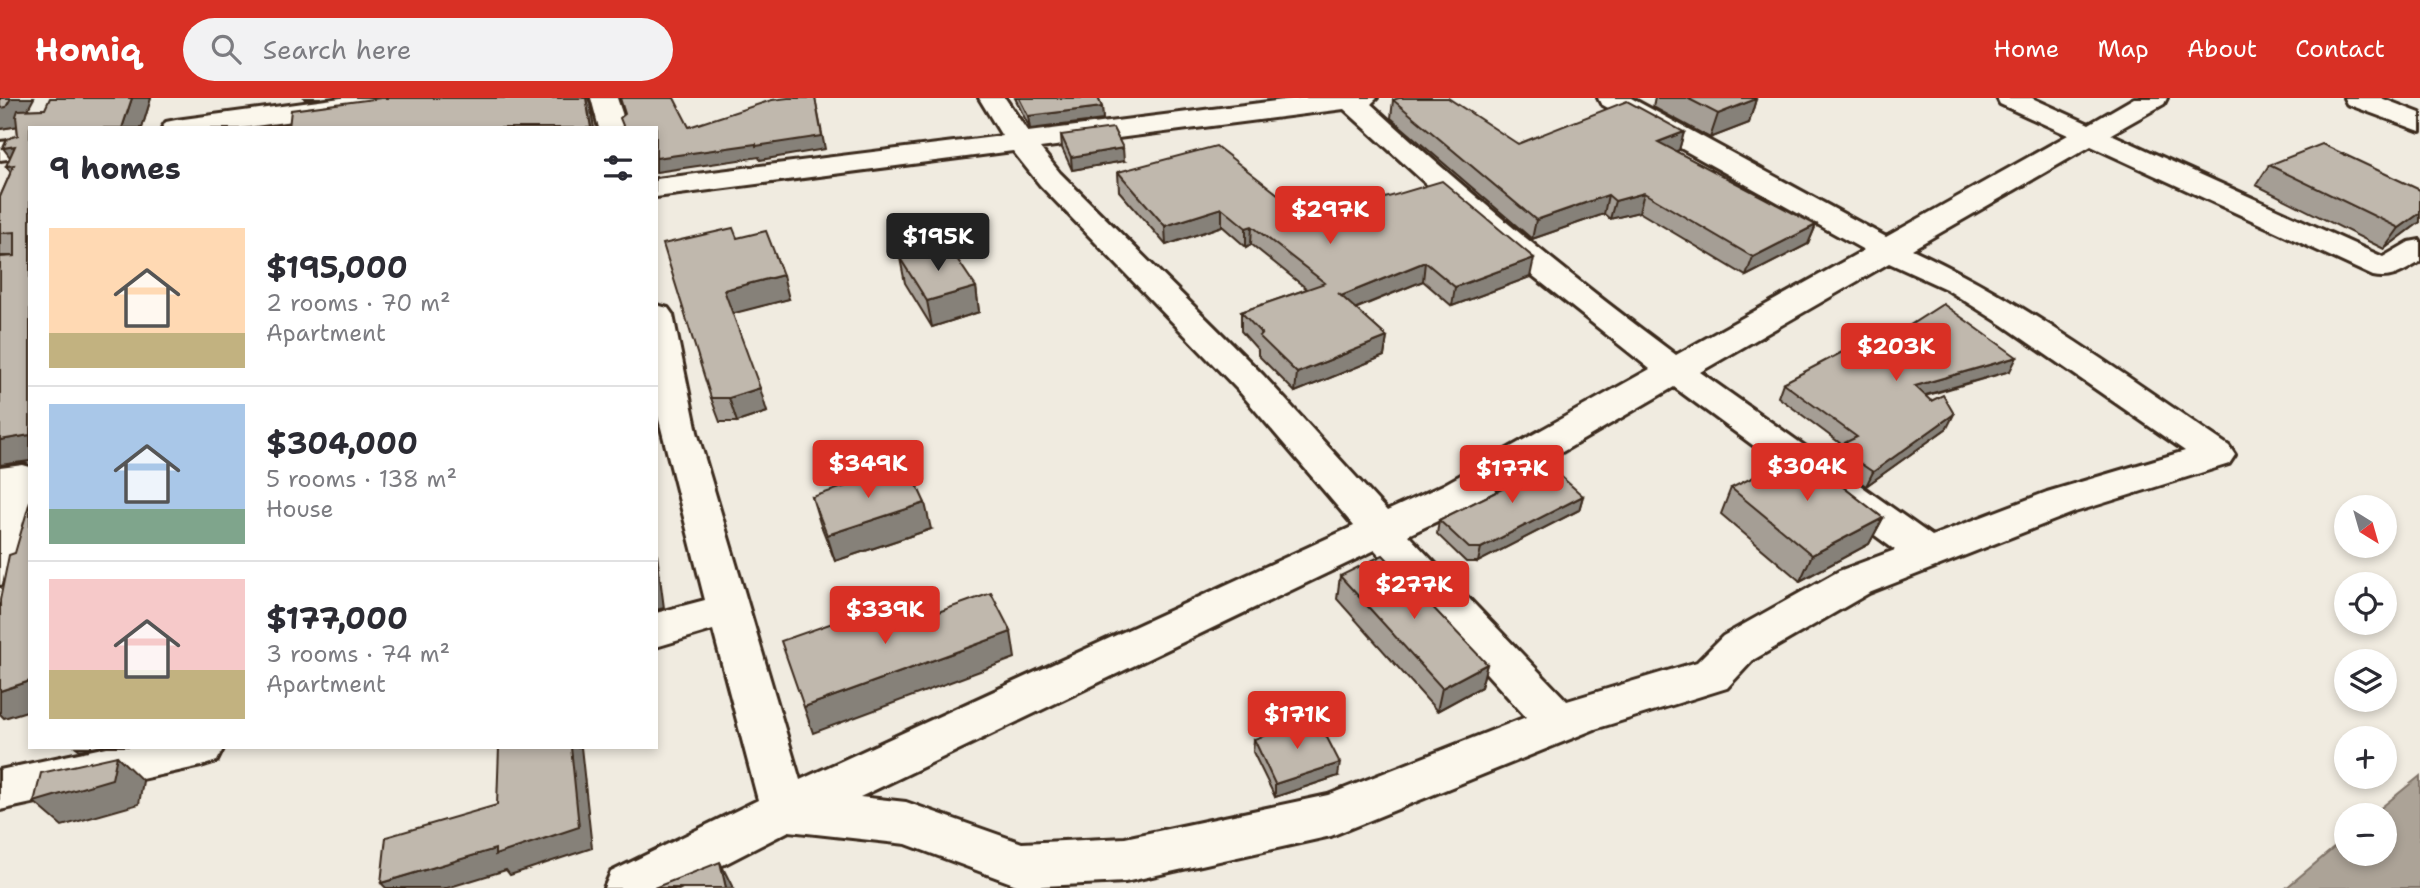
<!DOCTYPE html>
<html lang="en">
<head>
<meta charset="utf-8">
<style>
	:root { --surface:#fff; --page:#f2f2f3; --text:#2b2b33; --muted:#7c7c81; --line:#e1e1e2; --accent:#d93025 }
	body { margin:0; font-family:"Shantell Sans",sans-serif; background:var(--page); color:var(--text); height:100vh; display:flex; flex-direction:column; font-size:26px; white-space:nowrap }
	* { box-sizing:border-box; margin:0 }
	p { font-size:23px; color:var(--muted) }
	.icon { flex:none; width:38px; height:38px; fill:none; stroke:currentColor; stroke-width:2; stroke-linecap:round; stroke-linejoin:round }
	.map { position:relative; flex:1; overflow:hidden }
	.drawer { position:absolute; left:28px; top:28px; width:630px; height:623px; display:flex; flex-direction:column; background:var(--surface); border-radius:0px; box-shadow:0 4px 10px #0003 }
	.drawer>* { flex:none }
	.needle { width:46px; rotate:143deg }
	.controls { position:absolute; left:2334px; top:397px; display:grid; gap:14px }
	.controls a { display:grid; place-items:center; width:63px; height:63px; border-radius:50%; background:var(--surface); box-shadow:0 4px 10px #0003; font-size:35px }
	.price { position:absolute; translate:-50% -60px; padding:0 16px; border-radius:7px; background:var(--accent); color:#fff; font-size:23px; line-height:46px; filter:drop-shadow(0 2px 4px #0008) }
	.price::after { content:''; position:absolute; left:50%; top:42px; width:21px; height:16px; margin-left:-10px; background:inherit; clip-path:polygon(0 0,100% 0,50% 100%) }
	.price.current { background:#222; color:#fff }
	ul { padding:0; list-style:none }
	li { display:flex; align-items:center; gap:21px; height:175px; padding:0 21px }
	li+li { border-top:2px solid var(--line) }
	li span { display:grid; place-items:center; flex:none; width:196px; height:140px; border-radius:0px; color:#555 }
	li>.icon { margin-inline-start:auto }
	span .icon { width:84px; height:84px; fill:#fffc; stroke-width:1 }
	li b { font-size:30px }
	h2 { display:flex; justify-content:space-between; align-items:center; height:84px; padding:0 21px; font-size:30px }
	header { display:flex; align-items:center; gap:42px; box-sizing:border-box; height:98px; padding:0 35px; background:var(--accent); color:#fff }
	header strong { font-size:33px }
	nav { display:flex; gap:38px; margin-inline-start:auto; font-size:24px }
	.search { width:490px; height:63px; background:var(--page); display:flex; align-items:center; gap:18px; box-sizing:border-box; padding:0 24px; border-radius:38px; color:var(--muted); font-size:26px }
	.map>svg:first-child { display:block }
	.water { fill:#aca397; stroke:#7f7367; stroke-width:2 }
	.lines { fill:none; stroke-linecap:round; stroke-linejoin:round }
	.minor-casing { stroke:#3b2a1e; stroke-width:6 }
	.minor { fill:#fbf7ec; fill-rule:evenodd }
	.wall { fill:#a59e95; stroke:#3b2a1e; stroke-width:2 }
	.shaded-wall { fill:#868179; stroke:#3b2a1e; stroke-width:2 }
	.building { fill:#c0b8ad; stroke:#3b2a1e; stroke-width:2 }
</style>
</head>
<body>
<header>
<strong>Homiq</strong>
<div class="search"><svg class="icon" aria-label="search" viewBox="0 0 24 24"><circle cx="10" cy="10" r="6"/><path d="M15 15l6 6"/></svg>Search here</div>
<nav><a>Home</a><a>Map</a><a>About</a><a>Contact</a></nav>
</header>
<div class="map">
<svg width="2420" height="790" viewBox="0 0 2420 790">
	<rect width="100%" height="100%" fill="#f0ebe0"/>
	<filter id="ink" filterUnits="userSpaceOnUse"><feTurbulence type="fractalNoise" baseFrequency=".0143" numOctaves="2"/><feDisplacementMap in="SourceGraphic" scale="14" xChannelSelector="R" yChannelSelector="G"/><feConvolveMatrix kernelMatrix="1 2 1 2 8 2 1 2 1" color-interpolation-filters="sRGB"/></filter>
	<g filter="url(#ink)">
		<path class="water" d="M2420 678V790H2286L2347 739V756H2385V718L2372 717Z"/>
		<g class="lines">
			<g class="minor-casing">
				<g id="minor">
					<path d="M341 0H416L413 6 403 8 241 30H162L166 24 176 22Z"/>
					<path d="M591 0H617L627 30H599Z"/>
					<path d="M979 0H1005L1028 34 1300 0H1377L1371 6C1469 96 1570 178 1676 257L1864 152 1601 6 1598 0H1631L1886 139 2068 37 2000 6 1997 0H2032L2089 26 2134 0H2167L2164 6 2111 36 2383 159 2409 144 2420 142V164C2404 173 2392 182 2373 178L2091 48 1912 151C2025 203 2126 279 2229 348L2235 357 2229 366 2075 414 1869 495 1753 562 1727 590 1595 631 1331 738 1125 784 1022 789 906 746 789 733 678 790H604L611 774 758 702 713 532 656 549V515L705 502 656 310V207L668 210 673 217 697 334 800 682 1354 428 1239 293 1040 87 1013 53 656 99V81L1002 38ZM1344 11 1488 142 1650 271 1443 387 1387 413 1263 277 1060 75 1040 50ZM1889 165 1946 191 2003 227 2185 353 2047 394 1932 438 1700 274ZM1674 289 1895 452 1839 473 1723 538 1697 564 1567 603 1408 437 1471 407ZM1375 452 1526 619 1328 697 1125 740 1022 745 906 704 860 699Z"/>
					<path d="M2344 0H2381L2420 15V33L2347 6Z"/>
					<path d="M30 41V58L0 62V44Z"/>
					<path d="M23 367 30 369C30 407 34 448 14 483L0 487V370Z"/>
					<path d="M107 649H224L217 663 201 668 0 712V672Z"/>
				</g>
			</g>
			<use href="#minor" class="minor"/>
		</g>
		<g class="wall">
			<path d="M0 0 27 12 45 11 151 0 142 30H30V363L0 367V159L15 158H0V99L11 74 10 59 18 37 17 28 0 31Z"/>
			<path d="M1015 0H1098L1102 9 1103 22 1030 31Z"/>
			<path d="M1655 0H1755L1756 1 1749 25 1710 40 1653 9Z"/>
			<path d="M1393 2 1518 46 1684 34 1679 52 1676 54 1816 127 1808 146 1746 178 1639 114 1610 121 1604 116 1532 141 1391 20Z"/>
			<path d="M1061 37 1124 63 1072 72 1062 50Z"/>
			<path d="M2269 67 2420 92V124L2384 151 2256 87Z"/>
			<path d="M1118 74 1311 122 1530 179 1452 208 1423 183 1355 211 1387 239 1384 258 1295 294 1258 257V252L1241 233V214L1307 191 1251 146 1246 149 1222 128 1166 147 1119 93Z"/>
			<path d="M737 140 789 201 732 215 767 314 737 324H720L711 300Z"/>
			<path d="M900 160 976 189 979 214 932 229 905 185Z"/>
			<path d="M1882 245 2010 273 1925 298 1947 330 1866 388 1830 363 1836 349 1841 346 1778 299 1783 285Z"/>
			<path d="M1499 382 1583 398 1579 412 1478 464H1466L1437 436 1439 422 1496 394Z"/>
			<path d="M1731 390H1844L1883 420 1869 446 1800 483 1721 416Z"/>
			<path d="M812 399 931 431 835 463 820 425Z"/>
			<path d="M1340 478 1487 566 1481 589 1437 613 1337 501Z"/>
			<path d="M1254 641 1338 678 1275 699 1253 654Z"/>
		</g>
		<g class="shaded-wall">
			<path d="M11 0H34L19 28 0 31V10Z"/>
			<path d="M132 0H151L142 30H122Z"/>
			<path d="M304 0H321L305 2Z"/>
			<path d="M586 0H588L590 5 594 30H591Z"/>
			<path d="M815 0 825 51 760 62 759 59 656 74V60Z"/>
			<path d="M1756 1 1749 25 1710 40 1718 16Z"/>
			<path d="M1102 9 1103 22 1030 31 1028 18Z"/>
			<path d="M1684 34 1679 52 1653 63 1658 44Z"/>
			<path d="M15 48 19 71 3 50Z"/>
			<path d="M1123 50 1124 63 1072 72 1071 59Z"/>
			<path d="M14 67 22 90 6 68Z"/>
			<path d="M1644 95 1639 114 1610 121 1615 103Z"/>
			<path d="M1608 97 1604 116 1532 141 1536 122Z"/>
			<path d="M1222 110V128L1166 147 1165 128Z"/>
			<path d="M2420 115V124L2384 151 2399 130Z"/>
			<path d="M1816 127 1808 146 1746 178 1753 159Z"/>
			<path d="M1252 128 1251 146 1246 149V130Z"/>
			<path d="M1534 160 1530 179 1452 208 1455 189Z"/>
			<path d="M1425 164 1423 183 1339 217 1341 198Z"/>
			<path d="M783 177 789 201 731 216 724 192Z"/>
			<path d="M976 189 979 214 932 229 927 203Z"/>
			<path d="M1387 239 1384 258 1295 294 1297 275Z"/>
			<path d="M2017 259 2010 273 1908 302 1915 288Z"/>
			<path d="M760 290 767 314 737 324 729 300Z"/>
			<path d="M1954 316 1947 330 1866 388 1873 374Z"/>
			<path d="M30 337V363L0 367V342Z"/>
			<path d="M1583 398 1579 412 1478 464 1481 450Z"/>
			<path d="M925 405 931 431 835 463 827 437Z"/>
			<path d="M1883 420 1869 446 1800 483 1812 457Z"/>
			<path d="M656 449 664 510 656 512Z"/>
			<path d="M1011 534 1015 560 813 635 804 609Z"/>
			<path d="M1487 566 1481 589 1437 613 1442 590Z"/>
			<path d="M30 583V612L4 620 0 616V593Z"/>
			<path d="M76 649H93L80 652Z"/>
			<path d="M571 649H581L592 750 510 777 506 772 447 790H386L381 785 495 751Z"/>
			<path d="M117 658 143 683 139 706 62 728 34 704Z"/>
			<path d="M1340 665 1338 678 1275 699V686Z"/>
			<path d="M720 764 733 790H726Z"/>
		</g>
		<g class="building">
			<path d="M0 0H11L6 9 0 10Z"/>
			<path d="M50 0H132L122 30H30V337L0 342V159L15 158V134L0 135V99L14 67 6 68 15 48 3 50 7 41 18 37 16 18 18 12 45 11Z"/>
			<path d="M381 0H586L591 30H289L291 12Z"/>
			<path d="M620 0H674L689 29 772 2 788 0H815L822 38 756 48V46L656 60V30H624L620 20 625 16Z"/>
			<path d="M1019 0H1098L1102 9 1028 18Z"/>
			<path d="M1399 0H1448L1518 46 1627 3 1684 34 1658 44 1816 127 1753 159 1644 95 1615 103 1608 97 1536 122 1393 2Z"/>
			<path d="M1687 0H1755L1756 1 1718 16Z"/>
			<path d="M1113 30 1123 50 1071 59 1061 37Z"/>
			<path d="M2322 46 2420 92V115L2399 130 2269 67Z"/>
			<path d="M1216 48 1311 122 1442 83 1534 160 1455 189 1425 164 1341 198 1338 195 1387 239 1297 275 1259 238 1262 236 1241 214 1325 185 1252 128 1246 130 1222 110 1165 128 1118 74Z"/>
			<path d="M733 130 737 140 766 133 783 177 724 192 760 290 729 300H711L663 146Z"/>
			<path d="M947 146 976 189 927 203 900 160Z"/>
			<path d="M1943 206 2017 259 1915 288 1931 303 1943 297 1954 316 1873 374 1836 349 1857 339 1783 285 1871 239 1882 245Z"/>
			<path d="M1805 354 1847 385 1842 388 1883 420 1812 457 1731 390Z"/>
			<path d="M1539 359 1583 398 1481 450H1469L1439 422 1508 388 1499 382Z"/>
			<path d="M908 368 925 405 827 437 812 399Z"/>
			<path d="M30 403V583L0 593V502L9 457 15 455Z"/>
			<path d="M1383 457 1487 566 1442 590 1340 478Z"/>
			<path d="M991 495 1011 534 804 609 781 543 881 508 891 531Z"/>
			<path d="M1317 620 1340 665 1275 686 1254 641Z"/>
			<path d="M499 649H571L579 729 495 757V751L381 785 386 739 497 707Z"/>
			<path d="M117 658 112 681 34 704 41 675Z"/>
			<path d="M720 764 726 790H654Z"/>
		</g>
	</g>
</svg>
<div class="controls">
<a><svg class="needle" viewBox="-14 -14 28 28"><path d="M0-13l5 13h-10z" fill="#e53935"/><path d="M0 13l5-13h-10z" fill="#7c7c81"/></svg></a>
<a><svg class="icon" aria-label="locate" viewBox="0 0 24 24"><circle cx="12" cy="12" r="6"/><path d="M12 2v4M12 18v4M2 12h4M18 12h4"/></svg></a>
<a><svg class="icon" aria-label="layers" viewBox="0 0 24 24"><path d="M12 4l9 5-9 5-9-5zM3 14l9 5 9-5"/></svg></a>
<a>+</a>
<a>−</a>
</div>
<b class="price" style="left:1330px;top:148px">$297K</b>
<b class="price current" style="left:938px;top:175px">$195K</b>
<b class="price" style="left:1896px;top:285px">$203K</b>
<b class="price" style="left:868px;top:402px">$349K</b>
<b class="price" style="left:1807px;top:405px">$304K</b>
<b class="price" style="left:1512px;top:407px">$177K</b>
<b class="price" style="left:1414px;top:523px">$277K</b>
<b class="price" style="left:885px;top:548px">$339K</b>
<b class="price" style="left:1297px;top:653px">$171K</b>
<section class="drawer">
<h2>9 homes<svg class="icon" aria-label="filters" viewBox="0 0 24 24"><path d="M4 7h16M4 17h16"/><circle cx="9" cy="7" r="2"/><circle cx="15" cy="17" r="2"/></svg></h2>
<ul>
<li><span style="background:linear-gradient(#ffd9b3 75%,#c2b280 0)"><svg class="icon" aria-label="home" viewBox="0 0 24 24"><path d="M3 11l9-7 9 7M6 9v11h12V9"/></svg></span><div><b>$195,000</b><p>2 rooms · 70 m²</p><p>Apartment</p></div></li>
<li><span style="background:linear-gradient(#a9c7e8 75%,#7fa58c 0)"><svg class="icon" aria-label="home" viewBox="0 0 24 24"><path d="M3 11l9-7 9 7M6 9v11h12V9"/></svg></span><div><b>$304,000</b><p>5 rooms · 138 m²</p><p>House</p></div></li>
<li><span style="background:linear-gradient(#f6c9c9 65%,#c2b280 0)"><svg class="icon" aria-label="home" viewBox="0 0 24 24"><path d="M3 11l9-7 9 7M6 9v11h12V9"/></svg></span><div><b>$177,000</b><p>3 rooms · 74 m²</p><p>Apartment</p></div></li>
</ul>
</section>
</div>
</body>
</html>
